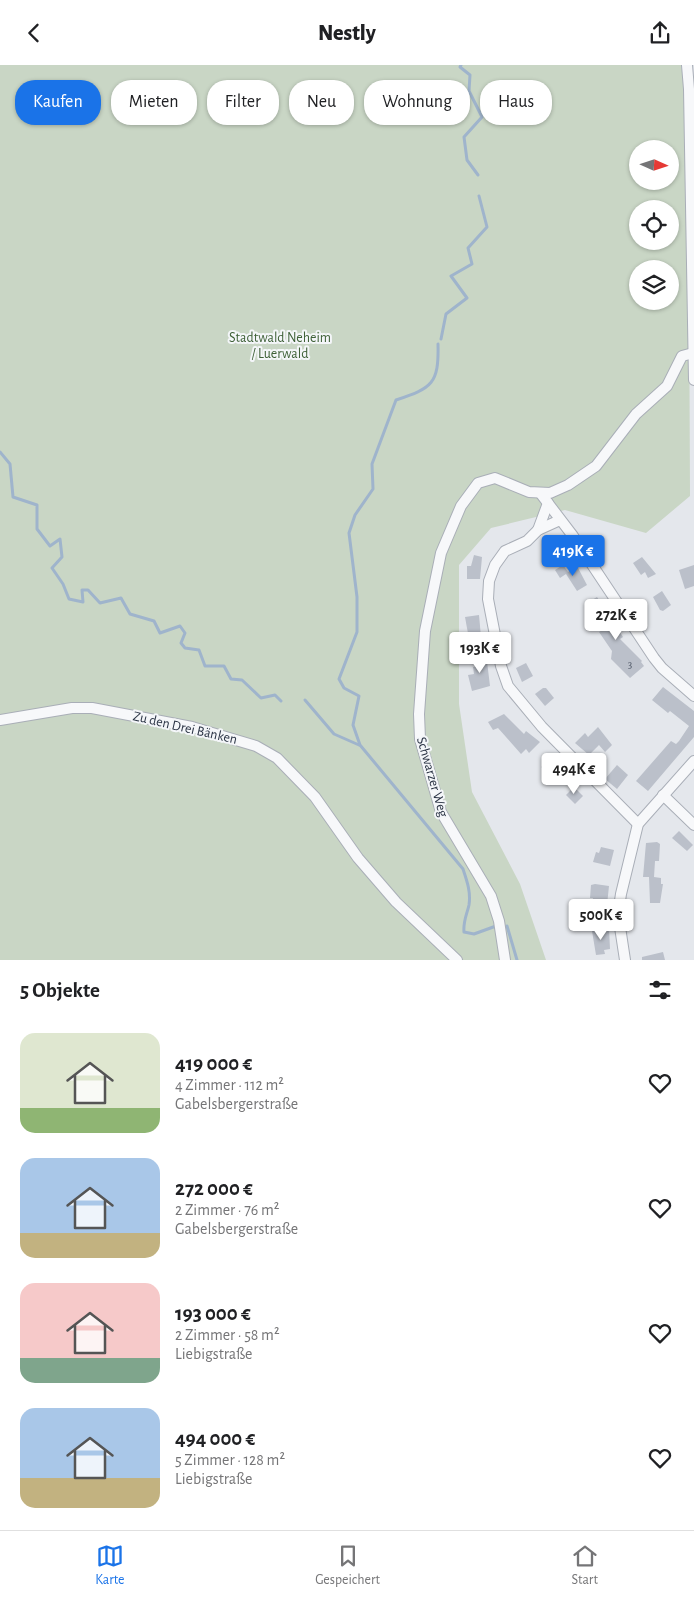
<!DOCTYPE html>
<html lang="de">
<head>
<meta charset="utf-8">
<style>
	:root { --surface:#fff; --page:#f2f2f2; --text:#202124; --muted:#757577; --line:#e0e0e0; --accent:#1a73e8 }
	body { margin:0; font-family:"Alegreya Sans",sans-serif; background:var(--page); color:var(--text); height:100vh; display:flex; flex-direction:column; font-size:19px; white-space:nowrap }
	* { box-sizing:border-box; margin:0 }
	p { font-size:16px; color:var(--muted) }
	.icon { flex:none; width:28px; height:28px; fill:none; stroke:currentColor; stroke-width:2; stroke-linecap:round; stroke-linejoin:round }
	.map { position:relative; height:895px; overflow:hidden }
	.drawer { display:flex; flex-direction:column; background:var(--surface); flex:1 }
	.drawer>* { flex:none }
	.guide { position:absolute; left:15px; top:15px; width:665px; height:45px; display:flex; gap:10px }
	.needle { width:32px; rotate:93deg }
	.buttons { position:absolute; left:629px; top:75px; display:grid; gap:10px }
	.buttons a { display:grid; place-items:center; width:50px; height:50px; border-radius:50%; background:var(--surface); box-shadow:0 1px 4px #0004; font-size:25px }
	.price { position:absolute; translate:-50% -42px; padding:0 11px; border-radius:5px; background:#fff; color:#222; font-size:16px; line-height:32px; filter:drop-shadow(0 1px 2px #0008) }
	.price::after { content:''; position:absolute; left:50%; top:30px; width:15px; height:11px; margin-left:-8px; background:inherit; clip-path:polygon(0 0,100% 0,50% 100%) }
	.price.on { background:var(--accent); color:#fff }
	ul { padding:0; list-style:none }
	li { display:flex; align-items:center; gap:15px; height:125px; padding:0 20px }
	li span { display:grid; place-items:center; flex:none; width:140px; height:100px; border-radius:15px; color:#555 }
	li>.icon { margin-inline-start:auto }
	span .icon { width:60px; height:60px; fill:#fffc; stroke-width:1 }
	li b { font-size:21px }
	h2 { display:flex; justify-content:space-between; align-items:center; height:60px; padding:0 20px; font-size:21px }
	.chip { padding:0 18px; border-radius:20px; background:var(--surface); box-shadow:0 1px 4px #0004; font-size:18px; line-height:45px }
	.chip.on { background:var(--accent); color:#fff }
	header { display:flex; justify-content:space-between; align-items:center; height:65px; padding:0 20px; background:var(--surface); font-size:22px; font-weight:800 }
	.tab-bar { display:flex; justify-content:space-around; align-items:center; height:70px; border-top:1px solid var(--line); background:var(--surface); font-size:14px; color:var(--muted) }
	.tab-bar a { display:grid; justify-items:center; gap:2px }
	.tab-bar .on { color:var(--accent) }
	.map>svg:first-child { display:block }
	.green { fill:#c9d6c5; fill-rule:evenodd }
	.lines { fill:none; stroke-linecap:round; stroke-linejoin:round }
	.stream { stroke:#9fb4cc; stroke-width:3 }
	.building { fill:#bbc0ca }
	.minor-casing { stroke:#a9aeb7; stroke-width:12 }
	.minor { stroke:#f7f8fa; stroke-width:10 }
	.labels { text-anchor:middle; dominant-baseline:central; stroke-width:4; stroke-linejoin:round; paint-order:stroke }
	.number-label { font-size:11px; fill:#4f5766 }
	.park-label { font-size:14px; fill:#3f6138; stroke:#f4f6f9 }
	.street-label { font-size:14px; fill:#2b3445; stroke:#f4f6f9 }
</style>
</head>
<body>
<header><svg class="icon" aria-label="back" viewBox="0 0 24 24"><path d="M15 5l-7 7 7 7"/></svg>Nestly<svg class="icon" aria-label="share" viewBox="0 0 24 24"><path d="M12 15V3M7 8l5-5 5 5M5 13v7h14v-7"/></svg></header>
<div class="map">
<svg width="694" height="895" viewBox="0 0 694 895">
	<rect width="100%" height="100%" fill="#e4e7ec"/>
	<path class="green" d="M0 0H681L685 25 689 210 690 431 646 468 565 445 491 463 459 500V639L472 727 520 819 546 895H0ZM638 84H670V116H638ZM638 144H670V176H638ZM638 204H670V236H638Z"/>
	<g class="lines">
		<g class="stream">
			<path d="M461 0 460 2 470 10 469 26 482 52 464 72 467 95 478 110"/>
			<path d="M441 274 446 249 467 233 451 211 472 199 468 183 487 162 479 131"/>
			<path d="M438 279C439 319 432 323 396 335L372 399 373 424 355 450 349 468 357 532V567L339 614 344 623 359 631 353 660 360 680 463 804C467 816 471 827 469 840 467 849 463 856 464 867L474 869 496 861"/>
			<path d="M0 387 10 399 13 432 37 440V464L50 481 60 474 62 492 52 503 63 519 69 534 83 537 82 525H88L100 538 121 533 130 549 154 556 160 568 180 561 185 568 181 578 185 583 199 585 205 601H224L231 614 242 615 261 633 275 630 281 636"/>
			<path d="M305 635 334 669 359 680"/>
			<path d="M507 861 517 895"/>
		</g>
	</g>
	<g class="building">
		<path d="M474 490 482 492 480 514H467V501H471Z"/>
		<path d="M642 492 656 509 648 513 645 507 641 510 633 498Z"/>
		<path d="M563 500 568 507 577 501 587 520 577 526 566 509 560 513 555 505Z"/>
		<path d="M694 500V521L685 524 679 505Z"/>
		<path d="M662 526 671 540 663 546 660 545 653 532Z"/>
		<path d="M597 532 623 572 620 574 642 596 641 597 644 601 630 613 611 594 612 586 599 567 604 564 587 538Z"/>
		<path d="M479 550 481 572 469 574 465 552Z"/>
		<path d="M486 588 490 621 472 626 468 610 474 609 473 602 479 601 477 591Z"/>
		<path d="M526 598 533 611 522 617 516 603Z"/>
		<path d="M663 622 694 646V672L648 726 636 716 671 676 676 679 679 676 689 661 670 646 668 648 652 635Z"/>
		<path d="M543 623H546L554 633 545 641 535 629Z"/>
		<path d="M504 649 524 669 526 666 540 677 529 688 526 684 521 689 498 663 493 665 488 657Z"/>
		<path d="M598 662 612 680 605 687 599 680 589 690 575 678 585 668 588 672Z"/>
		<path d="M550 694 560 705 551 713 541 702Z"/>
		<path d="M617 700 628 710 617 724 605 714Z"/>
		<path d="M574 722 583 731 575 739 566 730Z"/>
		<path d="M679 766 693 780 687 786 672 773Z"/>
		<path d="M657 777 660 779 659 796H655L654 812 661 813V819H663L660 838H650L649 812H643L646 778Z"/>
		<path d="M601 782 614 785 610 801 593 797 596 787 599 788Z"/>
		<path d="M595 819 609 821 607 840 592 838 593 833H590L591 820Z"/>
		<path d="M609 863 610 884 604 885 605 889 596 890 592 866Z"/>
		<path d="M663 887 665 895H642V892Z"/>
	</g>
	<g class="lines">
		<g class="minor-casing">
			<g id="minor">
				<path d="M687 0 689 24 694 315"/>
				<path d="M541 429 573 471 654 593 662 603 694 631"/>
				<path d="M560 455 538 465 527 476 505 486 495 500 489 516 488 534 501 601 508 621 542 662 638 759"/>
				<path d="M538 465 548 438"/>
				<path d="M0 655 72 643H92L192 662 256 681 277 693 315 732 358 793 396 837 457 895"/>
				<path d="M663 730 694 760"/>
				<path d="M505 895 499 856 491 831 441 747 420 674 419 649 425 566 441 488 461 441 478 418 495 413 529 427 550 428 568 420 596 401 636 349 667 321 682 291 693 288"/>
				<path d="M625 895 618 849 621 829 638 759 694 696"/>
			</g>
		</g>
		<use href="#minor" class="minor"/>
	</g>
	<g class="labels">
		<g class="number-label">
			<text x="630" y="599">3</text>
		</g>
		<g class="park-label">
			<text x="280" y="273">Stadtwald Neheim<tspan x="280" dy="16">/ Luerwald</tspan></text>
		</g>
		<g class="street-label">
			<text transform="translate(185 663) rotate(13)">Zu den Drei Bänken</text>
			<text transform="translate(432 712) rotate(74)">Schwarzer Weg</text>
		</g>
	</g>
</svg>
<div class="buttons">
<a><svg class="needle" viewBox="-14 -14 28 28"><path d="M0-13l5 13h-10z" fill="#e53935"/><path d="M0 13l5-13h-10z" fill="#757577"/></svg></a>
<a><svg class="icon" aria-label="locate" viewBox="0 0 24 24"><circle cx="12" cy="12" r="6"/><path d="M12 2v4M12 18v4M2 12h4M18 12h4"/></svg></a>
<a><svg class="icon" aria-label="layers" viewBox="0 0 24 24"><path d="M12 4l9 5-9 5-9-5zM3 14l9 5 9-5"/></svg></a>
</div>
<b class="price on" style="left:573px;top:512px">419K €</b>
<b class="price" style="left:616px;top:576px">272K €</b>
<b class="price" style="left:480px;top:609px">193K €</b>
<b class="price" style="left:574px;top:730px">494K €</b>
<b class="price" style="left:601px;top:876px">500K €</b>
<div class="guide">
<a class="chip on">Kaufen</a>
<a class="chip">Mieten</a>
<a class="chip">Filter</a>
<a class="chip">Neu</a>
<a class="chip">Wohnung</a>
<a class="chip">Haus</a>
</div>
</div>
<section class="drawer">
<h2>5 Objekte<svg class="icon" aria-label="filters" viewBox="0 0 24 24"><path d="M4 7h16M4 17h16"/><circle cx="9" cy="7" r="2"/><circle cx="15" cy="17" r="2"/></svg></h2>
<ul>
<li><span style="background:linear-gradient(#dfe7d0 75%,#8fb573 0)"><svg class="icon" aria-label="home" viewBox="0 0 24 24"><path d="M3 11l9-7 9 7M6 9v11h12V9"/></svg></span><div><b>419 000 €</b><p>4 Zimmer · 112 m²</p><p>Gabelsbergerstraße</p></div><svg class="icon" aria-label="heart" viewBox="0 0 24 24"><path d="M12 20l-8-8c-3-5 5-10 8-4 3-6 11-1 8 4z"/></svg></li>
<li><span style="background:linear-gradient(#a9c7e8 75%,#c2b280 0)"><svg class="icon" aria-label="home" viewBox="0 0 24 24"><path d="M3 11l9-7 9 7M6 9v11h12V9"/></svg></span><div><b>272 000 €</b><p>2 Zimmer · 76 m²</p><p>Gabelsbergerstraße</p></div><svg class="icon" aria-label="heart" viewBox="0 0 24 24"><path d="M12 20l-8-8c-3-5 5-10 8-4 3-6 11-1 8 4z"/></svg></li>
<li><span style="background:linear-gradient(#f6c9c9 75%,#7fa58c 0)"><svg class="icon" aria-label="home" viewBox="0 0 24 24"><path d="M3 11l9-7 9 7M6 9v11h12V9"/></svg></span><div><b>193 000 €</b><p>2 Zimmer · 58 m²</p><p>Liebigstraße</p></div><svg class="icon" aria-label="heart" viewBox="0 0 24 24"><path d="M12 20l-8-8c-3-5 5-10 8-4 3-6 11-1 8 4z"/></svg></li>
<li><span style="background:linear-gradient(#a9c7e8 70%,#c2b280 0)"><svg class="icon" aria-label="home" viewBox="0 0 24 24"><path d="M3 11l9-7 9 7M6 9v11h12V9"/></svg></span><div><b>494 000 €</b><p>5 Zimmer · 128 m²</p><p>Liebigstraße</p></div><svg class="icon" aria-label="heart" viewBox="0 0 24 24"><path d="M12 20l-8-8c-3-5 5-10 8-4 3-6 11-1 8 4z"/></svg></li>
</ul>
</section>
<nav class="tab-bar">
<a class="on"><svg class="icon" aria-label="map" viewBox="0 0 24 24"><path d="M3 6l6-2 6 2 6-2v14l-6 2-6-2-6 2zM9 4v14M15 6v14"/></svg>Karte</a>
<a><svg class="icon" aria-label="saved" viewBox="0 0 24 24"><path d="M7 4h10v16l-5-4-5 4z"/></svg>Gespeichert</a>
<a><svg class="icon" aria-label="home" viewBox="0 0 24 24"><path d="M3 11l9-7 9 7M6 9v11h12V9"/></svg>Start</a>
</nav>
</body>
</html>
